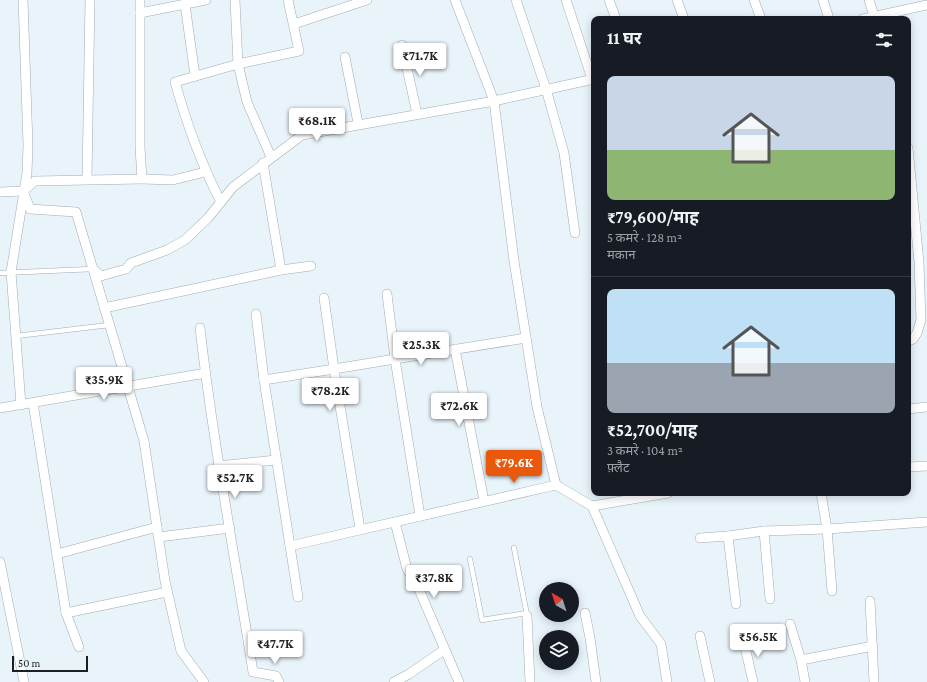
<!DOCTYPE html>
<html lang="hi">
<head>
<meta charset="utf-8">
<style>
	:root { --surface:#171b24; --page:#20242c; --text:#f1f3f6; --muted:#9ea1a6; --line:#363941; --accent:#ea580c }
	body { margin:0; font-family:"Crimson Pro","Noto Sans Devanagari",serif; background:var(--page); color:var(--text); height:100vh; display:flex; flex-direction:column; font-size:15px; white-space:nowrap }
	* { box-sizing:border-box; margin:0 }
	p { font-size:13px; color:var(--muted) }
	.icon { flex:none; width:22px; height:22px; fill:none; stroke:currentColor; stroke-width:2; stroke-linecap:round; stroke-linejoin:round }
	.map { position:relative; flex:1; overflow:hidden }
	.details { position:absolute; left:591px; top:16px; width:320px; height:480px; display:flex; flex-direction:column; background:var(--surface); border-radius:8px; box-shadow:0 2px 10px #0003 }
	.details>* { flex:none }
	.needle { width:26px; rotate:321deg }
	.controls { position:absolute; left:539px; top:582px; display:grid; gap:8px }
	.controls a { display:grid; place-items:center; width:40px; height:40px; border-radius:50%; background:var(--surface); box-shadow:0 2px 10px #0003; font-size:20px }
	.scale { position:absolute; left:12px; bottom:10px; width:76px; box-sizing:border-box; padding-left:4px; border:2px solid #1c2023; border-top:0; font-size:11px; line-height:14px; white-space:nowrap; color:#1c2023; -webkit-text-stroke:3px #e8f3fa; paint-order:stroke }
	.price { position:absolute; translate:-50% -34px; padding:0 9px; border-radius:4px; background:#fff; color:#222; font-size:13px; line-height:26px; filter:drop-shadow(0 1px 2px #0008) }
	.price::after { content:''; position:absolute; left:50%; top:24px; width:12px; height:9px; margin-left:-6px; background:inherit; clip-path:polygon(0 0,100% 0,50% 100%) }
	.price.active { background:var(--accent); color:#fff }
	ul { padding:0; list-style:none }
	li { display:grid; align-content:center; gap:8px; height:212px; padding:0 16px }
	li+li { border-top:1px solid var(--line) }
	li span { display:grid; place-items:center; height:124px; border-radius:8px; color:#555 }
	li>.icon { margin-inline-start:auto }
	span .icon { width:72px; height:72px; fill:#fffc; stroke-width:1 }
	li b { font-size:17px }
	h2 { display:flex; justify-content:space-between; align-items:center; height:48px; padding:0 16px; font-size:17px }
	.map>svg:first-child { display:block }
	.lines { fill:none; stroke-linecap:round; stroke-linejoin:round }
	.service-casing { stroke:#a2acb3; stroke-width:5.5 }
	.minor-casing { stroke:#a2acb3; stroke-width:10 }
	.service { stroke:#fff; stroke-width:4.5 }
	.minor { stroke:#fff; stroke-width:9 }
</style>
</head>
<body>
<div class="map">
<svg width="927" height="682" viewBox="0 0 927 682">
	<rect width="100%" height="100%" fill="#e8f3fa"/>
	<g class="lines">
		<g class="service-casing">
			<g id="service">
				<path d="M0 273 93 269"/>
				<path d="M16 336 109 325"/>
				<path d="M514 548 527 615"/>
				<path d="M470 559 482 620 527 613"/>
			</g>
		</g>
		<g class="minor-casing">
			<g id="minor">
				<path d="M140 0V13L185 4 195 76"/>
				<path d="M235 0 238 64 299 51 288 0"/>
				<path d="M516 0 546 89 564 153 575 233"/>
				<path d="M566 0 592 79"/>
				<path d="M609 0 616 19"/>
				<path d="M677 0 684 19"/>
				<path d="M754 0 761 19"/>
				<path d="M823 0 829 19"/>
				<path d="M869 0 874 16"/>
				<path d="M185 4 206 0"/>
				<path d="M863 19 927 5"/>
				<path d="M294 24 367 0"/>
				<path d="M402 45 417 114"/>
				<path d="M345 57 358 123"/>
				<path d="M908 148 919 262 921 320 917 333 913 339 908 341"/>
				<path d="M87 179 90 0"/>
				<path d="M142 179 173 180 205 172"/>
				<path d="M23 191 30 209 76 212 144 441 165 581 181 651 204 682"/>
				<path d="M0 192 23 191 35 181 142 179 140 147V13"/>
				<path d="M221 202C200 162 187 125 175 82L238 64 247 102 271 157"/>
				<path d="M93 269 101 276 126 269 131 263 167 250 185 240 208 218 233 187 302 135 494 101 594 79"/>
				<path d="M281 270 311 266"/>
				<path d="M387 294 395 359 526 338"/>
				<path d="M324 298 334 369 264 380 290 546 556 485 537 407 514 261 494 101 455 0"/>
				<path d="M104 308 281 270 263 163"/>
				<path d="M256 314 264 380"/>
				<path d="M200 328C213 443 235 557 253 672L276 676 279 682"/>
				<path d="M455 349 484 501"/>
				<path d="M33 403 66 613 167 592"/>
				<path d="M21 405 11 272 27 173 28 145 23 0"/>
				<path d="M0 408 206 373"/>
				<path d="M908 409 927 407"/>
				<path d="M218 466 276 460"/>
				<path d="M908 467 927 466"/>
				<path d="M556 485 592 506 640 616 661 644 667 682"/>
				<path d="M821 493 827 529 832 591"/>
				<path d="M592 506 668 493"/>
				<path d="M395 522 407 569 417 585 459 682"/>
				<path d="M360 529 334 369 395 359 420 516"/>
				<path d="M764 531 770 599"/>
				<path d="M728 536 736 604"/>
				<path d="M159 537 230 528"/>
				<path d="M700 538 728 536 764 531 827 529 927 522"/>
				<path d="M290 546 298 597"/>
				<path d="M57 554 157 527"/>
				<path d="M0 562 24 682"/>
				<path d="M870 601 874 682"/>
				<path d="M66 613 79 647"/>
				<path d="M585 613 590 638 596 682"/>
				<path d="M527 616 530 682"/>
				<path d="M790 624 801 660 873 646"/>
				<path d="M700 636 710 682"/>
				<path d="M743 638 753 682"/>
				<path d="M801 660 805 682"/>
				<path d="M394 682 409 674 444 650"/>
			</g>
		</g>
		<use href="#service" class="service"/>
		<use href="#minor" class="minor"/>
	</g>
</svg>
<div class="controls">
<a><svg class="needle" viewBox="-14 -14 28 28"><path d="M0-13l5 13h-10z" fill="#e53935"/><path d="M0 13l5-13h-10z" fill="#9ea1a6"/></svg></a>
<a><svg class="icon" aria-label="layers" viewBox="0 0 24 24"><path d="M12 4l9 5-9 5-9-5zM3 14l9 5 9-5"/></svg></a>
</div>
<div class="scale">50 m</div>
<b class="price" style="left:420px;top:77px">₹71.7K</b>
<b class="price" style="left:317px;top:142px">₹68.1K</b>
<b class="price" style="left:421px;top:366px">₹25.3K</b>
<b class="price" style="left:104px;top:401px">₹35.9K</b>
<b class="price" style="left:330px;top:412px">₹78.2K</b>
<b class="price" style="left:459px;top:427px">₹72.6K</b>
<b class="price active" style="left:514px;top:484px">₹79.6K</b>
<b class="price" style="left:235px;top:499px">₹52.7K</b>
<b class="price" style="left:434px;top:599px">₹37.8K</b>
<b class="price" style="left:758px;top:658px">₹56.5K</b>
<b class="price" style="left:275px;top:665px">₹47.7K</b>
<section class="details">
<h2>11 घर<svg class="icon" aria-label="filters" viewBox="0 0 24 24"><path d="M4 7h16M4 17h16"/><circle cx="9" cy="7" r="2"/><circle cx="15" cy="17" r="2"/></svg></h2>
<ul>
<li><span style="background:linear-gradient(#c9d6e8 60%,#8fb573 0)"><svg class="icon" aria-label="home" viewBox="0 0 24 24"><path d="M3 11l9-7 9 7M6 9v11h12V9"/></svg></span><div><b>₹79,600/माह</b><p>5 कमरे · 128 m²</p><p>मकान</p></div></li>
<li><span style="background:linear-gradient(#bfe0f5 60%,#9aa5b1 0)"><svg class="icon" aria-label="home" viewBox="0 0 24 24"><path d="M3 11l9-7 9 7M6 9v11h12V9"/></svg></span><div><b>₹52,700/माह</b><p>3 कमरे · 104 m²</p><p>फ़्लैट</p></div></li>
</ul>
</section>
</div>
</body>
</html>
